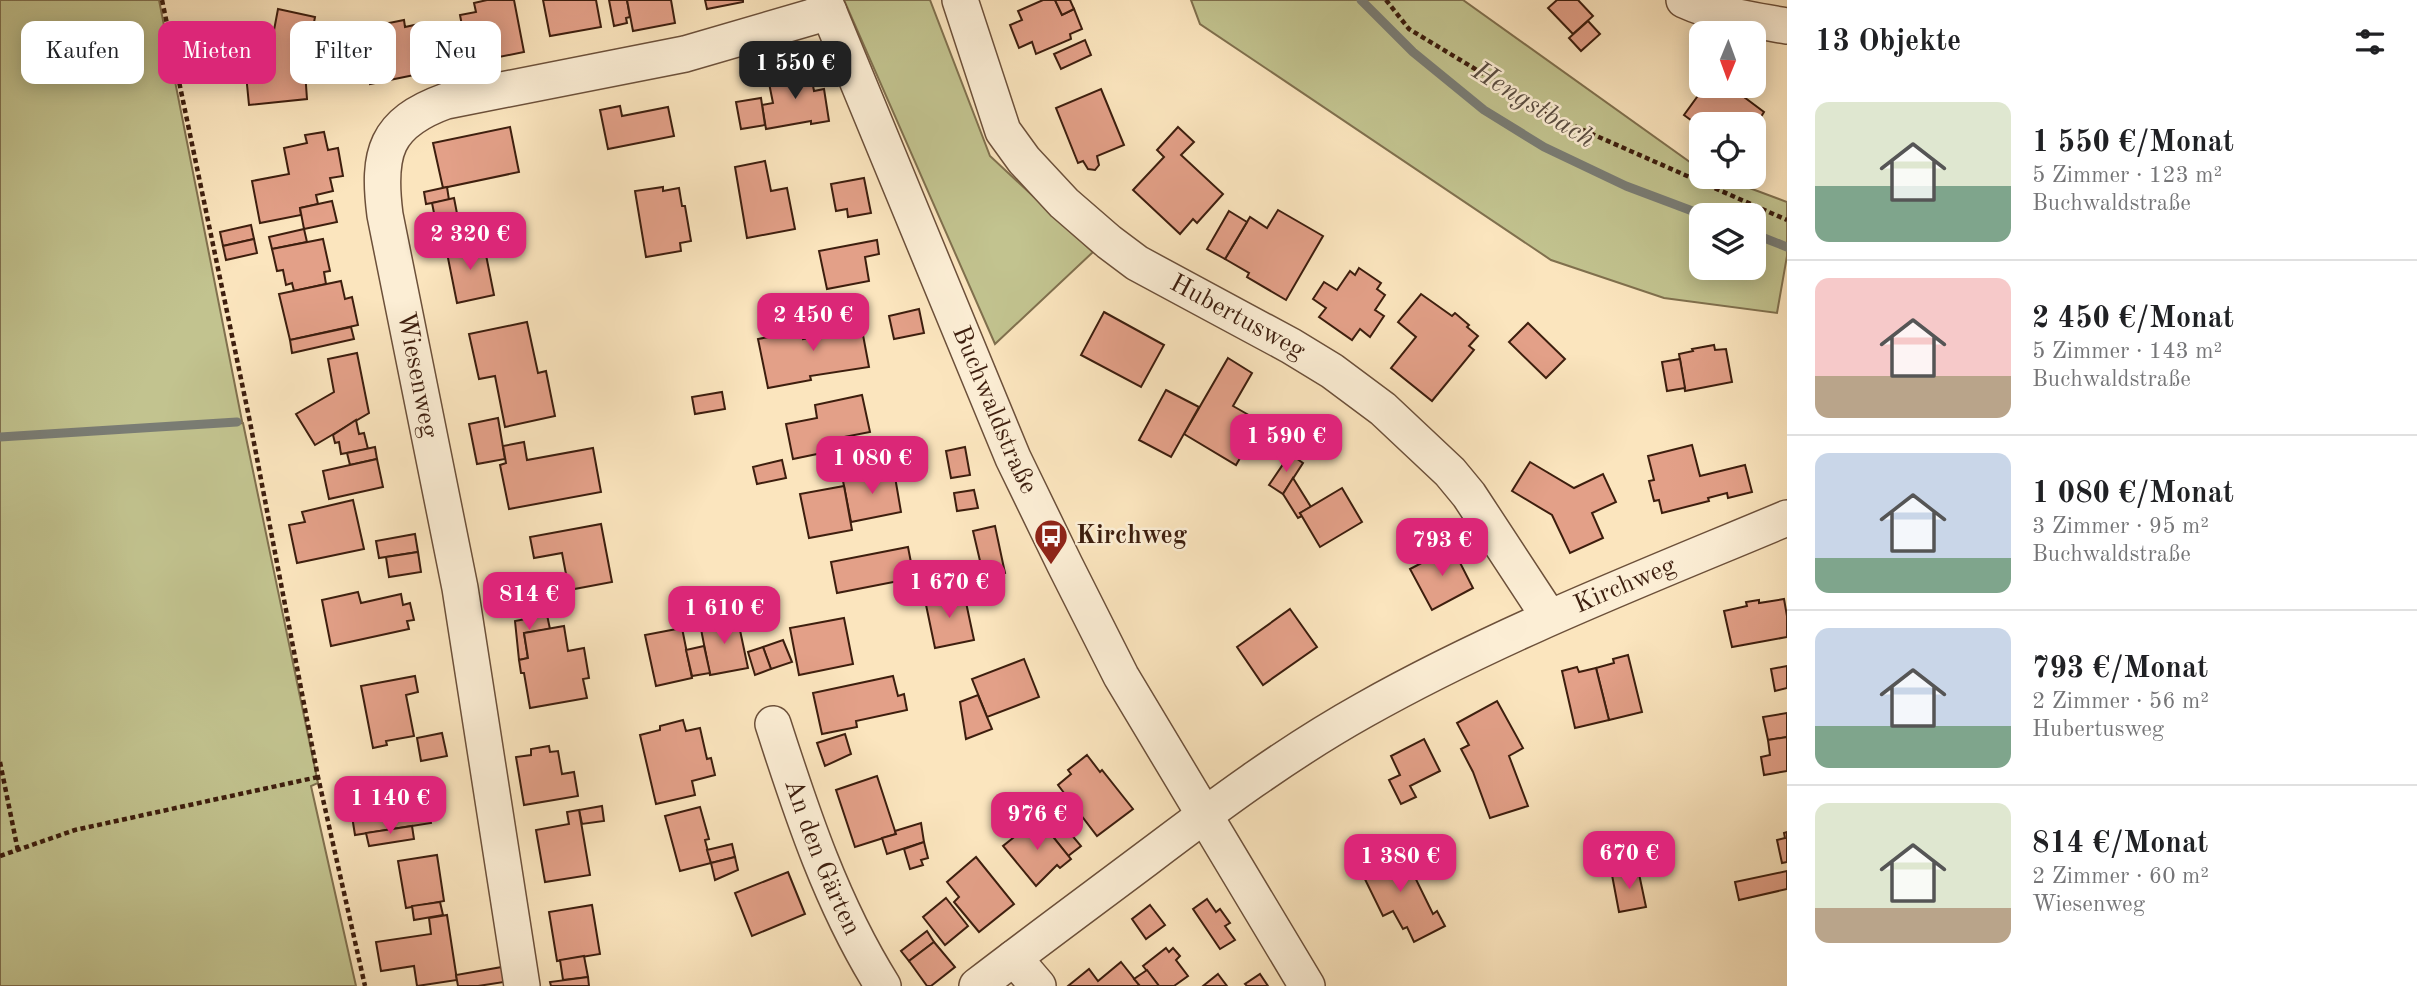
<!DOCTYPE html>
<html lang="de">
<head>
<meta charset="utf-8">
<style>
	:root { --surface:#fff; --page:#f6f6f6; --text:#202124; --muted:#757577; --line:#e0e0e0; --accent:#db2777 }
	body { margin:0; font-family:"Old Standard TT",serif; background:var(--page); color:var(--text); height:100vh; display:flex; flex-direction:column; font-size:26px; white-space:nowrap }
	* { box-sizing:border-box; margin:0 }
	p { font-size:23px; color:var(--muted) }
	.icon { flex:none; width:38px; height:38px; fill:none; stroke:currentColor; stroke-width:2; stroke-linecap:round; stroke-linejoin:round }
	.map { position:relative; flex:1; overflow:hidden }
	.side { display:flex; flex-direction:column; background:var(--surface); width:630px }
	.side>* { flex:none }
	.top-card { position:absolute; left:21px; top:21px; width:665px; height:63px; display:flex; gap:14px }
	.needle { width:46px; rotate:181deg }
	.fabs { position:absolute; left:1689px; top:21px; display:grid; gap:14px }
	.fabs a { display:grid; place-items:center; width:77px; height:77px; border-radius:14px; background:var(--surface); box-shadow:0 4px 18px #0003; font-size:35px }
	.price { position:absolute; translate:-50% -60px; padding:0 16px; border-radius:14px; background:var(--accent); color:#fff; font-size:23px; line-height:46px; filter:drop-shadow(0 2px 4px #0008) }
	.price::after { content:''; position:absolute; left:50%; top:42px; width:21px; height:16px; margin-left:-10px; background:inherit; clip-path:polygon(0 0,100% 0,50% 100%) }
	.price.current { background:#222; color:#fff }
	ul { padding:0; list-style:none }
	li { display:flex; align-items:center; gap:21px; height:175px; padding:0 28px }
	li+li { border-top:2px solid var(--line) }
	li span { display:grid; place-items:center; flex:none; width:196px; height:140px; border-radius:14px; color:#555 }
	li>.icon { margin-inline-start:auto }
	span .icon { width:84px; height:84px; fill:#fffc; stroke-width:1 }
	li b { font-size:30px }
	h2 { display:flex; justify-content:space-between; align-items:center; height:84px; padding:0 28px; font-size:30px }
	.tag { padding:0 24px; border-radius:14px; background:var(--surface); box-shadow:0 4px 18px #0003; font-size:24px; line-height:63px }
	.tag.current { background:var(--accent); color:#fff }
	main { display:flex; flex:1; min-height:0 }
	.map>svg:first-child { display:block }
	.green { fill:#c2c38f; stroke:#80704e; stroke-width:2; fill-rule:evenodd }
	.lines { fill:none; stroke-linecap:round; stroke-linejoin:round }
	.stream { stroke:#7a7d75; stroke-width:9 }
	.building { fill:#e3a088; stroke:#3d1e0e; stroke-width:2 }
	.minor-casing { stroke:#6c503a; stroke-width:38 }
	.path { stroke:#3d1e0e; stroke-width:4.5; stroke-dasharray:5 3.5; stroke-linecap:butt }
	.minor { stroke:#fceed5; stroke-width:35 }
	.labels { text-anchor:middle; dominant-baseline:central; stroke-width:5; stroke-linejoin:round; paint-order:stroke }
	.street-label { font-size:26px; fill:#3d1e0e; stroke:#fceed5 }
	.poi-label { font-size:26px; font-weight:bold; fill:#3d1e0e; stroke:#fceed5; text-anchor:start }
	.water-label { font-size:28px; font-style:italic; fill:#5b4e42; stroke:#fceed5 }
</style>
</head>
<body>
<main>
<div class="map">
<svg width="1787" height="986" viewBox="0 0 1787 986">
	<rect width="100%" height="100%" fill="#fbe5be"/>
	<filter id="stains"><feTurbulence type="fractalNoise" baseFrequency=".00286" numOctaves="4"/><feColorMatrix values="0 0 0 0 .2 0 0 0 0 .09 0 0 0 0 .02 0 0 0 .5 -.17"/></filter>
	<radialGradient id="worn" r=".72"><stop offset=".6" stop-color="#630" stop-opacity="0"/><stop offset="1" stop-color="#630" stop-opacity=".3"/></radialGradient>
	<g class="green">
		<path d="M0 0H159L242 421 0 436Z"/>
		<path d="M844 0H930L990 156 1093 252 995 344Z"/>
		<path d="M1191 0H1463L1701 170V177H1720L1787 202V256L1777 313 1664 298 1551 260 1200 24ZM1754 215V268H1701V215Z"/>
		<path d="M243 423 318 783 311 786 356 986H0V438Z"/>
	</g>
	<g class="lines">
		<g class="stream">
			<path d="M1361 0 1413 52 1484 110 1544 147 1626 186 1703 215"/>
			<path d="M1754 234 1787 247"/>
			<path d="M0 437 237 422"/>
		</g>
	</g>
	<g class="building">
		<path d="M487 0H514L524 52 469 63 460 15 476 12 474 3Z"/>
		<path d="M543 0H596L601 27 550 36Z"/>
		<path d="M609 0H627L630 17 626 18 627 23 614 26Z"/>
		<path d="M627 0H671L675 23 633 31Z"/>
		<path d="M705 0H743V2L707 9Z"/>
		<path d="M1043 0H1055L1062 15 1074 9 1082 29 1070 34 1071 39 1036 54 1032 42 1019 48 1010 25 1022 20 1018 11Z"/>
		<path d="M1055 0H1070L1074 9 1062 15Z"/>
		<path d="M1557 0H1578L1593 16 1573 34 1548 8Z"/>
		<path d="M278 9 315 17 305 71 307 99 249 105 245 64 268 62Z"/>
		<path d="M404 20 405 27 419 24 429 72 370 84 360 36 385 31 384 24Z"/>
		<path d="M1588 21 1600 34 1581 51 1569 38Z"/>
		<path d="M462 30 469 63 449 74 442 34Z"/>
		<path d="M1085 40 1091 55 1061 69 1054 54Z"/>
		<path d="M444 47 449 74 430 77 425 51Z"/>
		<path d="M810 70 814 91 824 89 829 121 811 124V121L766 129 762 105 773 103 768 78Z"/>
		<path d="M1705 86H1751L1744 97 1764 112 1754 128V124H1701V136L1696 132 1699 126 1684 115Z"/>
		<path d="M1101 89 1124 145 1097 156 1099 165 1095 170 1088 169 1083 161 1078 163 1056 108Z"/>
		<path d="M761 98 765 125 741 129 736 102Z"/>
		<path d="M620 106 622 116 668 107 674 136 608 149 600 110Z"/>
		<path d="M510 127 519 172 443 188 433 143Z"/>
		<path d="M1178 127 1194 142 1181 155 1223 194 1197 223 1193 219 1180 234 1133 190 1164 157 1157 150Z"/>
		<path d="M324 132 328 150 338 148 343 176 330 178 333 191 316 195 318 204 300 208 301 215 260 223 252 181 289 174 284 148 307 143 305 135Z"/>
		<path d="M765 161 771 191 787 188 795 229 747 238 735 167Z"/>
		<path d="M864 178 871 213 848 217 847 209 836 211 831 184Z"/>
		<path d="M447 187 449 200 426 204 424 192Z"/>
		<path d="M663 187V191L679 188 682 206H685L691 241 680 243 681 251 646 257 635 191Z"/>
		<path d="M454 198 461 234 439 238 432 203Z"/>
		<path d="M332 201 337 222 304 229 300 208Z"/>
		<path d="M1278 210 1323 236 1286 300 1247 277 1249 273 1225 259 1250 217 1267 228Z"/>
		<path d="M1229 211 1247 222 1225 259 1207 249Z"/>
		<path d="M251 225 254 239 223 246 220 232Z"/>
		<path d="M304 229 307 242 272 249 269 237Z"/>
		<path d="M254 239 257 253 226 260 223 246Z"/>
		<path d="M323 239 330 271 324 272 326 284 294 291 292 283 286 285 283 270 277 271 272 249Z"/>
		<path d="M483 240 494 295 457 303 446 248Z"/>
		<path d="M877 240 879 254 865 257 869 281 827 289 819 251Z"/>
		<path d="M1359 268 1381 283 1377 289 1385 295 1375 310 1384 316 1370 337 1360 329 1352 340 1319 317 1326 308 1313 299 1324 282 1337 290 1350 271 1355 275Z"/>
		<path d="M341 281 345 299 352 297 358 325 290 340 279 294Z"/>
		<path d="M1421 294 1452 316 1455 313 1469 325 1467 327 1478 336 1469 346 1474 350 1432 401 1391 368 1416 337 1398 322Z"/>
		<path d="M919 309 924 333 894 339 889 316Z"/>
		<path d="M1104 312 1164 345 1141 387 1081 355Z"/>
		<path d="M860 319 869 367 810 376 811 380 768 388 758 339 801 331 803 339 816 337 814 328Z"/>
		<path d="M527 322 538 373 546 371 555 416 505 427 495 376 479 379 469 334Z"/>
		<path d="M1528 323 1565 359 1546 378 1509 342Z"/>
		<path d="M351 327 354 339 292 353 290 340Z"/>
		<path d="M1714 345 1715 350 1726 349 1732 382 1685 391 1679 354 1693 351 1692 349Z"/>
		<path d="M357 353 369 413 315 445 296 414 334 392 328 359Z"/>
		<path d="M1228 358 1252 373 1233 406 1261 422 1236 465 1184 434Z"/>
		<path d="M1680 359 1685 388 1667 391 1662 362Z"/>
		<path d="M1166 390 1199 407 1171 457 1139 440Z"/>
		<path d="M722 392 725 409 695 414 692 397Z"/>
		<path d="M862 395 870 432 844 437 846 448 793 459 786 424 817 418 815 405Z"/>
		<path d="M498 418 505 459 477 464 469 424Z"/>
		<path d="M356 420 359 434 364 433 368 449 341 454 339 442 335 443 333 435Z"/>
		<path d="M524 442 527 460 593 448 601 492 509 509 500 465 506 463 503 446Z"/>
		<path d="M1692 445 1700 476 1745 465 1752 492 1728 498 1727 493 1708 498 1709 501 1662 513 1659 500 1654 501 1649 481 1654 480 1648 456Z"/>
		<path d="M375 447 377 459 350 465 347 453Z"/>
		<path d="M965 447 970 475 951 478 946 451Z"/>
		<path d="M1290 454 1303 463 1283 494 1269 485Z"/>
		<path d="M377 459 383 487 329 499 323 471Z"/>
		<path d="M782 460 786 478 757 484 753 467Z"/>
		<path d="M1530 462 1574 488 1603 474 1616 502 1592 513 1603 538 1570 553 1552 515 1512 491Z"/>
		<path d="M894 471 901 512 851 522 843 481Z"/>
		<path d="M1293 478 1311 507 1300 513 1302 516 1298 518 1283 494Z"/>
		<path d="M844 486 852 530 809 538 800 494Z"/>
		<path d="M1342 488 1362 522 1320 547 1300 513Z"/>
		<path d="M974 490 978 508 957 511 954 493Z"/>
		<path d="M353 500 364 549 297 563 289 525 305 522 302 512Z"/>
		<path d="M601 524 612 582 569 590 562 553 534 558 530 537Z"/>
		<path d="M995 526 1005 573 984 578 973 531Z"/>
		<path d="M415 534 418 552 379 558 376 541Z"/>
		<path d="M908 547 914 578 837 593 831 562Z"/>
		<path d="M1452 547 1473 588 1432 610 1410 569Z"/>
		<path d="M418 552 421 572 389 577 386 557Z"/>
		<path d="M358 592 361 603 401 594 403 605 410 603 414 620 407 621 409 629 331 646 322 600Z"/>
		<path d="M964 593 974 640 935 648 925 600Z"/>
		<path d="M1784 599 1787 616V637L1732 647 1724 611 1747 606 1746 602 1759 600V603Z"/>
		<path d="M1290 609 1317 647 1263 685 1237 647Z"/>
		<path d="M547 615 550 629 524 633 528 658 519 660 515 621Z"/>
		<path d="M737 616 748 668 710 675 700 624Z"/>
		<path d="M844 618 853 664 799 675 790 628Z"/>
		<path d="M564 626 568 651 584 648 589 678 583 679 587 698 530 708 524 673H521L519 660 528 658 524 633Z"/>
		<path d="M682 628 692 678 656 686 645 635Z"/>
		<path d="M783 640 792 662 771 669 763 647Z"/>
		<path d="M704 646 710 673 692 676 686 650Z"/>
		<path d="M763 647 771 669 755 675 748 652Z"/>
		<path d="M1628 655 1642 712 1609 720 1596 668 1614 663 1613 659Z"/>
		<path d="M1024 659 1039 697 987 717 972 679Z"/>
		<path d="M1787 666V688L1775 691 1771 669Z"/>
		<path d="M1577 667 1579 672 1596 668 1609 720 1575 728 1562 671Z"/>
		<path d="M415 676 418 692 406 695 414 736 386 741 387 745 373 748 361 686Z"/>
		<path d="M893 676 898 696 904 694 907 710 856 721 857 727 822 734 813 693Z"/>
		<path d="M978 695 992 729 966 739 960 702Z"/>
		<path d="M1497 701 1523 748 1509 756 1528 806 1490 818 1473 772 1461 749 1469 745 1457 723Z"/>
		<path d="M1787 713V737L1768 740 1763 717Z"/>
		<path d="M683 720 686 731 700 728 707 759 711 758 715 775 692 781 695 795 656 804 640 735 660 730V726Z"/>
		<path d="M442 733 447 756 421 761 417 738Z"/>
		<path d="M845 734 851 754 825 766 817 743Z"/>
		<path d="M1787 737V771L1764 775 1761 757 1770 755 1768 740Z"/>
		<path d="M1424 739 1440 771 1410 786 1416 797 1401 804 1389 780 1400 775 1391 756Z"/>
		<path d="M549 746 550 752 558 751 562 774 574 772 578 796 524 805 516 757 531 755V749Z"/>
		<path d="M1087 755 1100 772 1102 770 1133 809 1097 836 1058 785 1071 774 1068 770Z"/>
		<path d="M877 776 896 834 855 847 836 790Z"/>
		<path d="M424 779 431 823 355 835 348 791 373 788 376 807 405 802 402 783Z"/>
		<path d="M602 806 604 821 582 824 579 810Z"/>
		<path d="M700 807 709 839 705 840 711 863 680 871 665 816Z"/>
		<path d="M1049 808 1081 846 1068 856 1038 818Z"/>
		<path d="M579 810 590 875 545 882 536 830 569 824 567 812Z"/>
		<path d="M1038 818 1071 859 1060 868 1057 865 1036 886 1003 846Z"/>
		<path d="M921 823 924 842 887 854 882 838 896 834 895 831Z"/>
		<path d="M412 826 414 839 369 846 366 833Z"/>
		<path d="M1787 832V862L1782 863 1777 840 1785 838 1784 833Z"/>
		<path d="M924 842 928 858 921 860 923 865 910 869 904 849Z"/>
		<path d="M732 844 735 857 711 863 707 850Z"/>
		<path d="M1388 848 1397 866 1407 861 1433 914 1437 911 1445 926 1414 942 1407 927 1403 929 1393 911 1383 916 1357 863Z"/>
		<path d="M437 855 444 901 406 908 398 861Z"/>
		<path d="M735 857 738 870 715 880 711 863Z"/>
		<path d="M976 857 1014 904 979 932 954 902 959 897 947 882Z"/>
		<path d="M1638 869 1646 907 1619 912 1612 875Z"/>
		<path d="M1787 871V889L1739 900 1735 882Z"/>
		<path d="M788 872 805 914 752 936 735 893Z"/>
		<path d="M946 898 968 926 945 945 923 917Z"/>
		<path d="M1207 899 1216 912 1220 909 1230 923 1225 926 1235 940 1220 949 1193 909Z"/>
		<path d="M440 902 443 915 414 920 412 906Z"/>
		<path d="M592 905 600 954 557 961 549 912Z"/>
		<path d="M1150 905 1165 925 1146 939 1132 919Z"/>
		<path d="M447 915 457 980 417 986 414 966 381 971 376 942 431 934 429 918Z"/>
		<path d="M927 931 934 942 909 961 901 951Z"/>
		<path d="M934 942 955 967 931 986H927L909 961Z"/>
		<path d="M1166 948 1169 952 1173 948 1180 956 1176 960 1188 976 1174 986H1159L1143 966Z"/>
		<path d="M584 956 588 977 563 980 560 960Z"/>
		<path d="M1121 962 1140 986H1068L1089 969 1098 981Z"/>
		<path d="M502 967 504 982 478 986H458L456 975Z"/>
		<path d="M1147 970 1159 986H1140L1134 979Z"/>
		<path d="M1218 974 1227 986H1203Z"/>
		<path d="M1260 974 1268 986H1247L1245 984Z"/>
		<path d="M588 977 589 986H551L550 982Z"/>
	</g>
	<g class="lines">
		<g class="minor-casing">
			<g id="minor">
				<path id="s1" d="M824 0 1013 458 1065 565 1121 676 1307 986"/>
				<path id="s2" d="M960 0 1003 131 1024 160 1064 203 1109 242 1137 263 1291 346 1332 371 1383 409 1450 472 1469 495 1549 617"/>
				<path d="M1684 0C1717 15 1752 20 1787 26"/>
				<path id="s3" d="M773 724C802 814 832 905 883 986"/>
				<path d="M1014 958 1038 986"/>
				<path d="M522 986 460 588 385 215C377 153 385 123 446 101L685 54 829 12"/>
				<path id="s4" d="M977 986C1033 943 1090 901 1146 859 1216 806 1287 753 1364 710 1499 634 1644 578 1787 518"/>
			</g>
		</g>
		<g class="path">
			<path d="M162 0 250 422 318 777 365 986"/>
			<path d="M1386 0 1409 29 1558 119 1787 220"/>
			<path d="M0 762 18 851"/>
			<path d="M0 856 75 830 318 777"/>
		</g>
		<use href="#minor" class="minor"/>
	</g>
	<defs>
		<g id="bus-pin" transform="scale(1.75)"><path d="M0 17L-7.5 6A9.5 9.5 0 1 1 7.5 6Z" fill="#8f2418" stroke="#fceed5"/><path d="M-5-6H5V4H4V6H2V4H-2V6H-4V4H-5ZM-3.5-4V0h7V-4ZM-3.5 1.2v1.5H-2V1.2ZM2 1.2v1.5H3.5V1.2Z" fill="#fff"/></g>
	</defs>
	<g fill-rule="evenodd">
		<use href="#bus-pin" x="1051" y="536"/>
	</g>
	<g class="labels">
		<g class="street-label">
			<text stroke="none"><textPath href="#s2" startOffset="441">Hubertusweg</textPath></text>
			<text transform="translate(417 375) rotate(79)">Wiesenweg</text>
			<text stroke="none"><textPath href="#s1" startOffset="444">Buchwaldstraße</textPath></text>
			<text stroke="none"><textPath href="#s4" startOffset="765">Kirchweg</textPath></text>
			<text stroke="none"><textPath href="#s3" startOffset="142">An den Gärten</textPath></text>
		</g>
		<g class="poi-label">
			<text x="1076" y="536">Kirchweg</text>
		</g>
		<g class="water-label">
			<text transform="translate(1533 106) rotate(32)">Hengstbach</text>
		</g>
	</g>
	<rect width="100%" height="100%" filter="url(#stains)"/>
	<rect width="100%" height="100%" fill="url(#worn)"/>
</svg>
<div class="fabs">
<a><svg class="needle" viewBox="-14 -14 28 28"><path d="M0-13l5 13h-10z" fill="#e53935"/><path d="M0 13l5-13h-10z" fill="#757577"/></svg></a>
<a><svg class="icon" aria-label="locate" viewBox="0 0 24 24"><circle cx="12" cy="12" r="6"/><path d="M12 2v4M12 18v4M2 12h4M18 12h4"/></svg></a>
<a><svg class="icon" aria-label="layers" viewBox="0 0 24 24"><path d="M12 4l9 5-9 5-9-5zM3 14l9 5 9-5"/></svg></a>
</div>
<b class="price current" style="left:795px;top:101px">1 550 €</b>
<b class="price" style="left:470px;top:272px">2 320 €</b>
<b class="price" style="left:813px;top:353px">2 450 €</b>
<b class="price" style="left:1286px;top:474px">1 590 €</b>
<b class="price" style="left:872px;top:496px">1 080 €</b>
<b class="price" style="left:1442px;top:578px">793 €</b>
<b class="price" style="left:949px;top:620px">1 670 €</b>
<b class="price" style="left:529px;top:632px">814 €</b>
<b class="price" style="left:724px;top:646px">1 610 €</b>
<b class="price" style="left:390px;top:836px">1 140 €</b>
<b class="price" style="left:1037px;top:852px">976 €</b>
<b class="price" style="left:1629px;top:891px">670 €</b>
<b class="price" style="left:1400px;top:894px">1 380 €</b>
<div class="top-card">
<a class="tag">Kaufen</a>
<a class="tag current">Mieten</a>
<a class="tag">Filter</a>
<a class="tag">Neu</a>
</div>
</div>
<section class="side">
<h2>13 Objekte<svg class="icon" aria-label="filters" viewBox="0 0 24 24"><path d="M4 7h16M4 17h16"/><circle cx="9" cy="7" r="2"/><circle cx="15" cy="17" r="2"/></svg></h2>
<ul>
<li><span style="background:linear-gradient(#dfe7d0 60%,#7fa58c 0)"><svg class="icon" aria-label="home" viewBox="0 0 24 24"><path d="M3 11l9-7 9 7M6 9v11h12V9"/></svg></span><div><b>1 550 €/Monat</b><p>5 Zimmer · 123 m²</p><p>Buchwaldstraße</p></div></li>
<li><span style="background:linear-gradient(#f6c9c9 70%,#b9a48a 0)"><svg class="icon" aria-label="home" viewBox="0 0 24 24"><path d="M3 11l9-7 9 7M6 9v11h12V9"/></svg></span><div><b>2 450 €/Monat</b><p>5 Zimmer · 143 m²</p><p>Buchwaldstraße</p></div></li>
<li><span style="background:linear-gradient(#c9d6e8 75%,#7fa58c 0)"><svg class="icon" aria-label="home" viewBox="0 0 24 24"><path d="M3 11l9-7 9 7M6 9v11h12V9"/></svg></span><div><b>1 080 €/Monat</b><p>3 Zimmer · 95 m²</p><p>Buchwaldstraße</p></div></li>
<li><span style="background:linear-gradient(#c9d6e8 70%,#7fa58c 0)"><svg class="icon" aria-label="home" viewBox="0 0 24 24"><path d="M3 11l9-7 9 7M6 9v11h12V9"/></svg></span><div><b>793 €/Monat</b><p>2 Zimmer · 56 m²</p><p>Hubertusweg</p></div></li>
<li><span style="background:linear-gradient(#dfe7d0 75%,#b9a48a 0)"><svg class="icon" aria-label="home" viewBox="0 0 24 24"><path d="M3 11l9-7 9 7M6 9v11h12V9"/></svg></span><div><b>814 €/Monat</b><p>2 Zimmer · 60 m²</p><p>Wiesenweg</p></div></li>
</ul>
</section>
</main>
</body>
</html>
